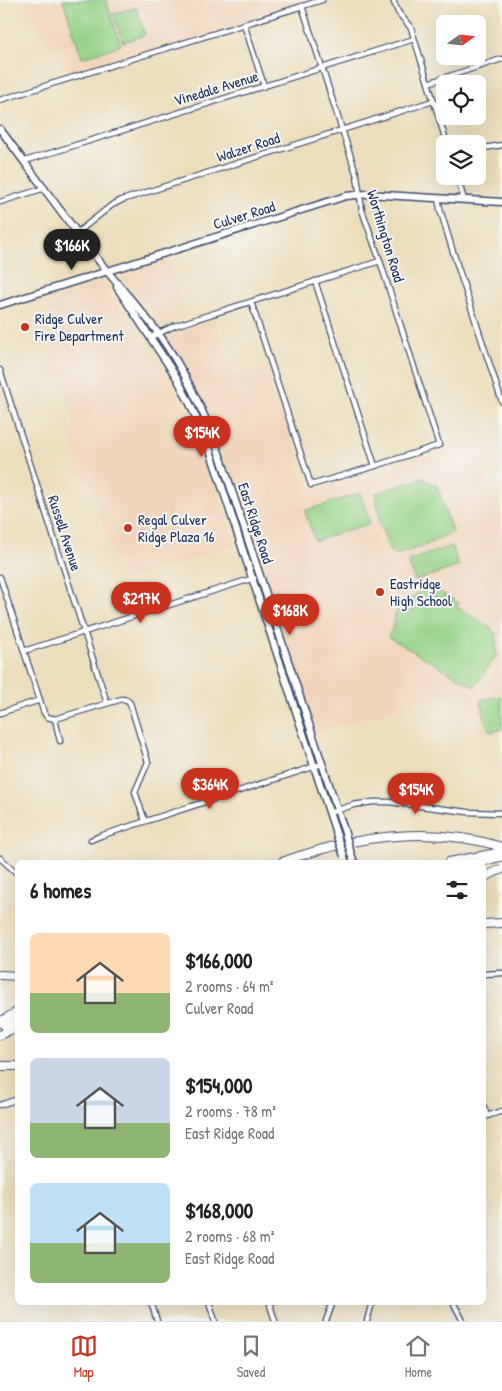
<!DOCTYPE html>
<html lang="en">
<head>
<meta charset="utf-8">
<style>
	:root { --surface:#fff; --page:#f6f6f6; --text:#222; --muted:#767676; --line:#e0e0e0; --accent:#c8321e }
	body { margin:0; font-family:"Patrick Hand",sans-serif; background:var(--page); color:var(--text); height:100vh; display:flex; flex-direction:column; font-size:19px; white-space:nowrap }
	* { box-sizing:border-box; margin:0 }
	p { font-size:16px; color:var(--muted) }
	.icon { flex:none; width:28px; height:28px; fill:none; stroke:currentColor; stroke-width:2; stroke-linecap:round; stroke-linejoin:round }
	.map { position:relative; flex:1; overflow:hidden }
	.drawer { position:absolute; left:15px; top:860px; width:471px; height:445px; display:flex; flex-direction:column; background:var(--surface); border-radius:8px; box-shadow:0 5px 20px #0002 }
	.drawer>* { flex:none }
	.needle { width:32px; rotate:75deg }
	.buttons { position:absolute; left:436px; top:15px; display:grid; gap:10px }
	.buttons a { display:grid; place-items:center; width:50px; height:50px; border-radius:8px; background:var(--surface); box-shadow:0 5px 20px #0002; font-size:25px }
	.price { position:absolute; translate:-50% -42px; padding:0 11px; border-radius:18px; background:var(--accent); color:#fff; font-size:16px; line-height:32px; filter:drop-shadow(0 1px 2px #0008) }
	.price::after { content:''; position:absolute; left:50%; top:30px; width:15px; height:11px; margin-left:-8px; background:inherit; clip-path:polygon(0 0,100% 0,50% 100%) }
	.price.current { background:#222; color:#fff }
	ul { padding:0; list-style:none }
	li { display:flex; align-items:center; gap:15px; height:125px; padding:0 15px }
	li span { display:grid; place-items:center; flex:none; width:140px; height:100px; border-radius:8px; color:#555 }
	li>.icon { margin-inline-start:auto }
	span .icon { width:60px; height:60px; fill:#fffc; stroke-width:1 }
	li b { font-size:21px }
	h2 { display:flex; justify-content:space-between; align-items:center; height:60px; padding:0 15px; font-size:21px }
	.dock { display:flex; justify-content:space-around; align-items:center; height:70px; border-top:1px solid var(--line); background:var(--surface); font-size:14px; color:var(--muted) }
	.dock a { display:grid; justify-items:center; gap:2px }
	.dock .current { color:var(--accent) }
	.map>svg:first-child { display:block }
	.built { fill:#f0d5bc }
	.grass { fill:#96d287; stroke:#588072 }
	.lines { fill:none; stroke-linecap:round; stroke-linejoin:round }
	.minor-casing { stroke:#3a496c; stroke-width:7 }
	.secondary-casing { stroke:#3a496c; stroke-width:9 }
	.motorway-casing { stroke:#3a496c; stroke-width:10 }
	.minor { stroke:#fff; stroke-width:4.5 }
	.secondary { stroke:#fff; stroke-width:6 }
	.motorway { stroke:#fff; stroke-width:8 }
	.secondary-bridge-casing { stroke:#3a496c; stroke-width:9; stroke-linecap:butt }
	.secondary-bridge { stroke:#fff; stroke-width:6 }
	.poi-dot { fill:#c8321e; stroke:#f6f6f2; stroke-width:2 }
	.labels { text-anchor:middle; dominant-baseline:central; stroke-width:4; stroke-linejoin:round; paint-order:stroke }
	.street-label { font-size:15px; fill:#1b2f5e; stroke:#f6f6f2 }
	.poi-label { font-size:15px; fill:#1b2f5e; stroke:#f6f6f2; text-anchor:start }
</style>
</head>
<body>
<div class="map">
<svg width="502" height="1321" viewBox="0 0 502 1321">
	<rect width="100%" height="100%" fill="#f6f6f2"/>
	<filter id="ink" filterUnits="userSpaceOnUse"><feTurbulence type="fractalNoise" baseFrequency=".02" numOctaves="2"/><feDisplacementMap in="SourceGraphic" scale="10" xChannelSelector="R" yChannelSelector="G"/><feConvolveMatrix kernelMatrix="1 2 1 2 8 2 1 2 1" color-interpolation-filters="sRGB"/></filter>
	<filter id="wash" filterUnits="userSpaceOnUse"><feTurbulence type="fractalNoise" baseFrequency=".0096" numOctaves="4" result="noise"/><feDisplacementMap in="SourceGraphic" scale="20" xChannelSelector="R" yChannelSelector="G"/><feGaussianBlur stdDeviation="1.12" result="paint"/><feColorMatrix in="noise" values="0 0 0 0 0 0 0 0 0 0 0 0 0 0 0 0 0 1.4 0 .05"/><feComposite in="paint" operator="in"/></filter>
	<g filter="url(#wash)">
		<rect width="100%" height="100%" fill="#ecdebc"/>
		<g class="built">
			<path d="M23 0H322L71 78Z"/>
			<path d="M167 258 186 318 166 325 142 301 124 279 127 272Z"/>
			<path d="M97 284 101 285 137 330 159 362 175 390 193 428 236 545 122 582 89 481 84 482 68 431 75 428 53 355 47 344 59 341 42 299H51Z"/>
			<path d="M212 316 232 376 268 365 308 492 474 443 502 530V734L481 739 464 688 314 734 226 463 165 337 169 330Z"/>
		</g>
		<g class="grass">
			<path d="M63 0H106L121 45 82 58Z"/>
			<path d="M136 7 145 35 123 42 113 14Z"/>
			<path d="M422 478 437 486 452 532 426 545 396 555 390 551 380 523 376 493Z"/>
			<path d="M360 493 370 523 315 541 305 511Z"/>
			<path d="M452 546 459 566 415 581 408 561Z"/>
			<path d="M426 584 459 603 457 607 491 628 496 635V656L475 687 388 637 393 627 395 615 402 604 415 596Z"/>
			<path d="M502 696V729L492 732 488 729 480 700Z"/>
		</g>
	</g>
	<g filter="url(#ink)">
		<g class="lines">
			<g class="minor-casing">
				<g id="minor">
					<path d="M393 0 398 12 411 28 447 144"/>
					<path d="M244 24 264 86"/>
					<path d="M428 83 502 59"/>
					<path d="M0 100 322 0"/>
					<path d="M478 149 502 145"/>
					<path d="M25 161 414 39"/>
					<path d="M457 176 464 200"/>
					<path d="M438 198 440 209 453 252 502 402"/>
					<path d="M0 202 45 188"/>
					<path d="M78 232 112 205 122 200 433 101"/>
					<path d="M315 281 375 466"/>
					<path d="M251 302 311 485 375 466 439 445 380 261 362 210 357 176 302 6"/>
					<path d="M151 337 174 326 380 261"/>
					<path d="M0 370 107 703"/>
					<path d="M0 577 44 713 47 717 55 719 122 699 127 700 130 703 148 762 135 792 145 821"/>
					<path d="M24 651 254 578"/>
					<path d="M0 713 40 700"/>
					<path d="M55 719 60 741"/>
					<path d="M329 813 353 805 373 802H389L468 812 502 813"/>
					<path d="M91 840 100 836 322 764"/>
					<path d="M0 858 18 874"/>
					<path d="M484 974 502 973"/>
					<path d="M0 1105 18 1099"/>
					<path d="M484 1107 487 1116"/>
					<path d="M484 1117 502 1111"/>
					<path d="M151 1302 157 1321"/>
					<path d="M209 1302 215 1321"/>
					<path d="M269 1302 275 1321"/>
					<path d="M453 1302 463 1321"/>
					<path d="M326 1321 333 1302"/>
					<path d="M367 1321 372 1302"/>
				</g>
			</g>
			<g class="secondary-casing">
				<g id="secondary">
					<path d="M0 129C35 176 70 225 107 271 124 292 142 311 158 333 186 372 206 416 222 461L344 830"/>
					<path d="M117 287 177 378 191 406 210 450 336 833"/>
					<path d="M0 305 346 196 367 194 502 202"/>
					<path d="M351 854 354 862"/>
				</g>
			</g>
			<g class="motorway-casing">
				<g id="motorway">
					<path d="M282 862C353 836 428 824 502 847"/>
					<path d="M449 862 502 852"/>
					<path d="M481 862 500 857"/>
					<path d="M484 877 502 869"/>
					<path d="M484 924 502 923"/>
					<path d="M0 975 18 976"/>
					<path d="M0 1022 18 1011"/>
					<path d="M4 1025 18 1018"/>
					<path d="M0 1035 18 1026"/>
					<path d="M0 1066H18"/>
				</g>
			</g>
			<use href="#minor" class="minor"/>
			<use href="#secondary" class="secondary"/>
			<use href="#motorway" class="motorway"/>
			<g class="secondary-bridge-casing">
				<g id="secondary-bridge">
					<path d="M344 830 351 854"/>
					<path d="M336 833 344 856"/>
				</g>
			</g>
			<use href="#secondary-bridge" class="secondary-bridge"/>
		</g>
	</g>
	<g class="poi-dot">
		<circle cx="25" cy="327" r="5"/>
		<circle cx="128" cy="528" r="5"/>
		<circle cx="380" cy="592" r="5"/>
	</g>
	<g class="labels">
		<g class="street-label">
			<text transform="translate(216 88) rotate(-17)">Vinedale Avenue</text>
			<text transform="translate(248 147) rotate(-18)">Walzer Road</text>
			<text transform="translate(244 215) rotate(-17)">Culver Road</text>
			<text transform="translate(386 236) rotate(73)">Worthington Road</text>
			<text transform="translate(256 523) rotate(72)">East Ridge Road</text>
			<text transform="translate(65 533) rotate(72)">Russell Avenue</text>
		</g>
		<g class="poi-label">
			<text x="35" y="318">Ridge Culver<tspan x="35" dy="17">Fire Department</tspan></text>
			<text x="138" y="519">Regal Culver<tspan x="138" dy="17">Ridge Plaza 16</tspan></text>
			<text x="390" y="583">Eastridge<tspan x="390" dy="17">High School</tspan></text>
		</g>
	</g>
</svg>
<div class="buttons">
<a><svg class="needle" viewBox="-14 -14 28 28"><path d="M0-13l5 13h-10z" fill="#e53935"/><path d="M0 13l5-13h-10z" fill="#767676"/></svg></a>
<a><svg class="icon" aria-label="locate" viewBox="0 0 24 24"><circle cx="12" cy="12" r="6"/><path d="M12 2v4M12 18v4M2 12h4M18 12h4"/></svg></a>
<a><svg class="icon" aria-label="layers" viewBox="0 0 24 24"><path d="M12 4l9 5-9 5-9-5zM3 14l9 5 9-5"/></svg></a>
</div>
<b class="price current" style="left:72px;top:271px">$166K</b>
<b class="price" style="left:202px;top:458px">$154K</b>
<b class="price" style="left:141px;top:624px">$217K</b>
<b class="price" style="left:290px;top:636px">$168K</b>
<b class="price" style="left:210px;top:810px">$364K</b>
<b class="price" style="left:416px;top:815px">$154K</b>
<section class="drawer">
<h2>6 homes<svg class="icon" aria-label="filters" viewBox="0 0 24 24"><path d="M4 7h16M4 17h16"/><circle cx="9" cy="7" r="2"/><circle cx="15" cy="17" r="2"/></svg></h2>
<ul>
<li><span style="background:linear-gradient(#ffd9b3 60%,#8fb573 0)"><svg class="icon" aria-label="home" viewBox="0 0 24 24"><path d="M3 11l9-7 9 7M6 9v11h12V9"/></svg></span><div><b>$166,000</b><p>2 rooms · 64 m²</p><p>Culver Road</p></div></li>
<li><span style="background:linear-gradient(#c9d6e8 65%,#8fb573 0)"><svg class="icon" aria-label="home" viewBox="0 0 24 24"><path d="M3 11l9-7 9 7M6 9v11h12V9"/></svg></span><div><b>$154,000</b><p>2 rooms · 78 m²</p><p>East Ridge Road</p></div></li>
<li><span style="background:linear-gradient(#bfe0f5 60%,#8fb573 0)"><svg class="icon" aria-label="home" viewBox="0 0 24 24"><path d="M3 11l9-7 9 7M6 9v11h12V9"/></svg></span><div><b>$168,000</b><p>2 rooms · 68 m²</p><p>East Ridge Road</p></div></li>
</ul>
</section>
</div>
<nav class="dock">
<a class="current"><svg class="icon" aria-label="map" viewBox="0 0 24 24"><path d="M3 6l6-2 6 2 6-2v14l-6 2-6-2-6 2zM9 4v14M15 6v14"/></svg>Map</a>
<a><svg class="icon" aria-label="saved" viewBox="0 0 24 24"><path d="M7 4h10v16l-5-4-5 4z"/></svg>Saved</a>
<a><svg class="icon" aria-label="home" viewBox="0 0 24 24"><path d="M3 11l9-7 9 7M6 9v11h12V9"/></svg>Home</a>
</nav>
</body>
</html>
